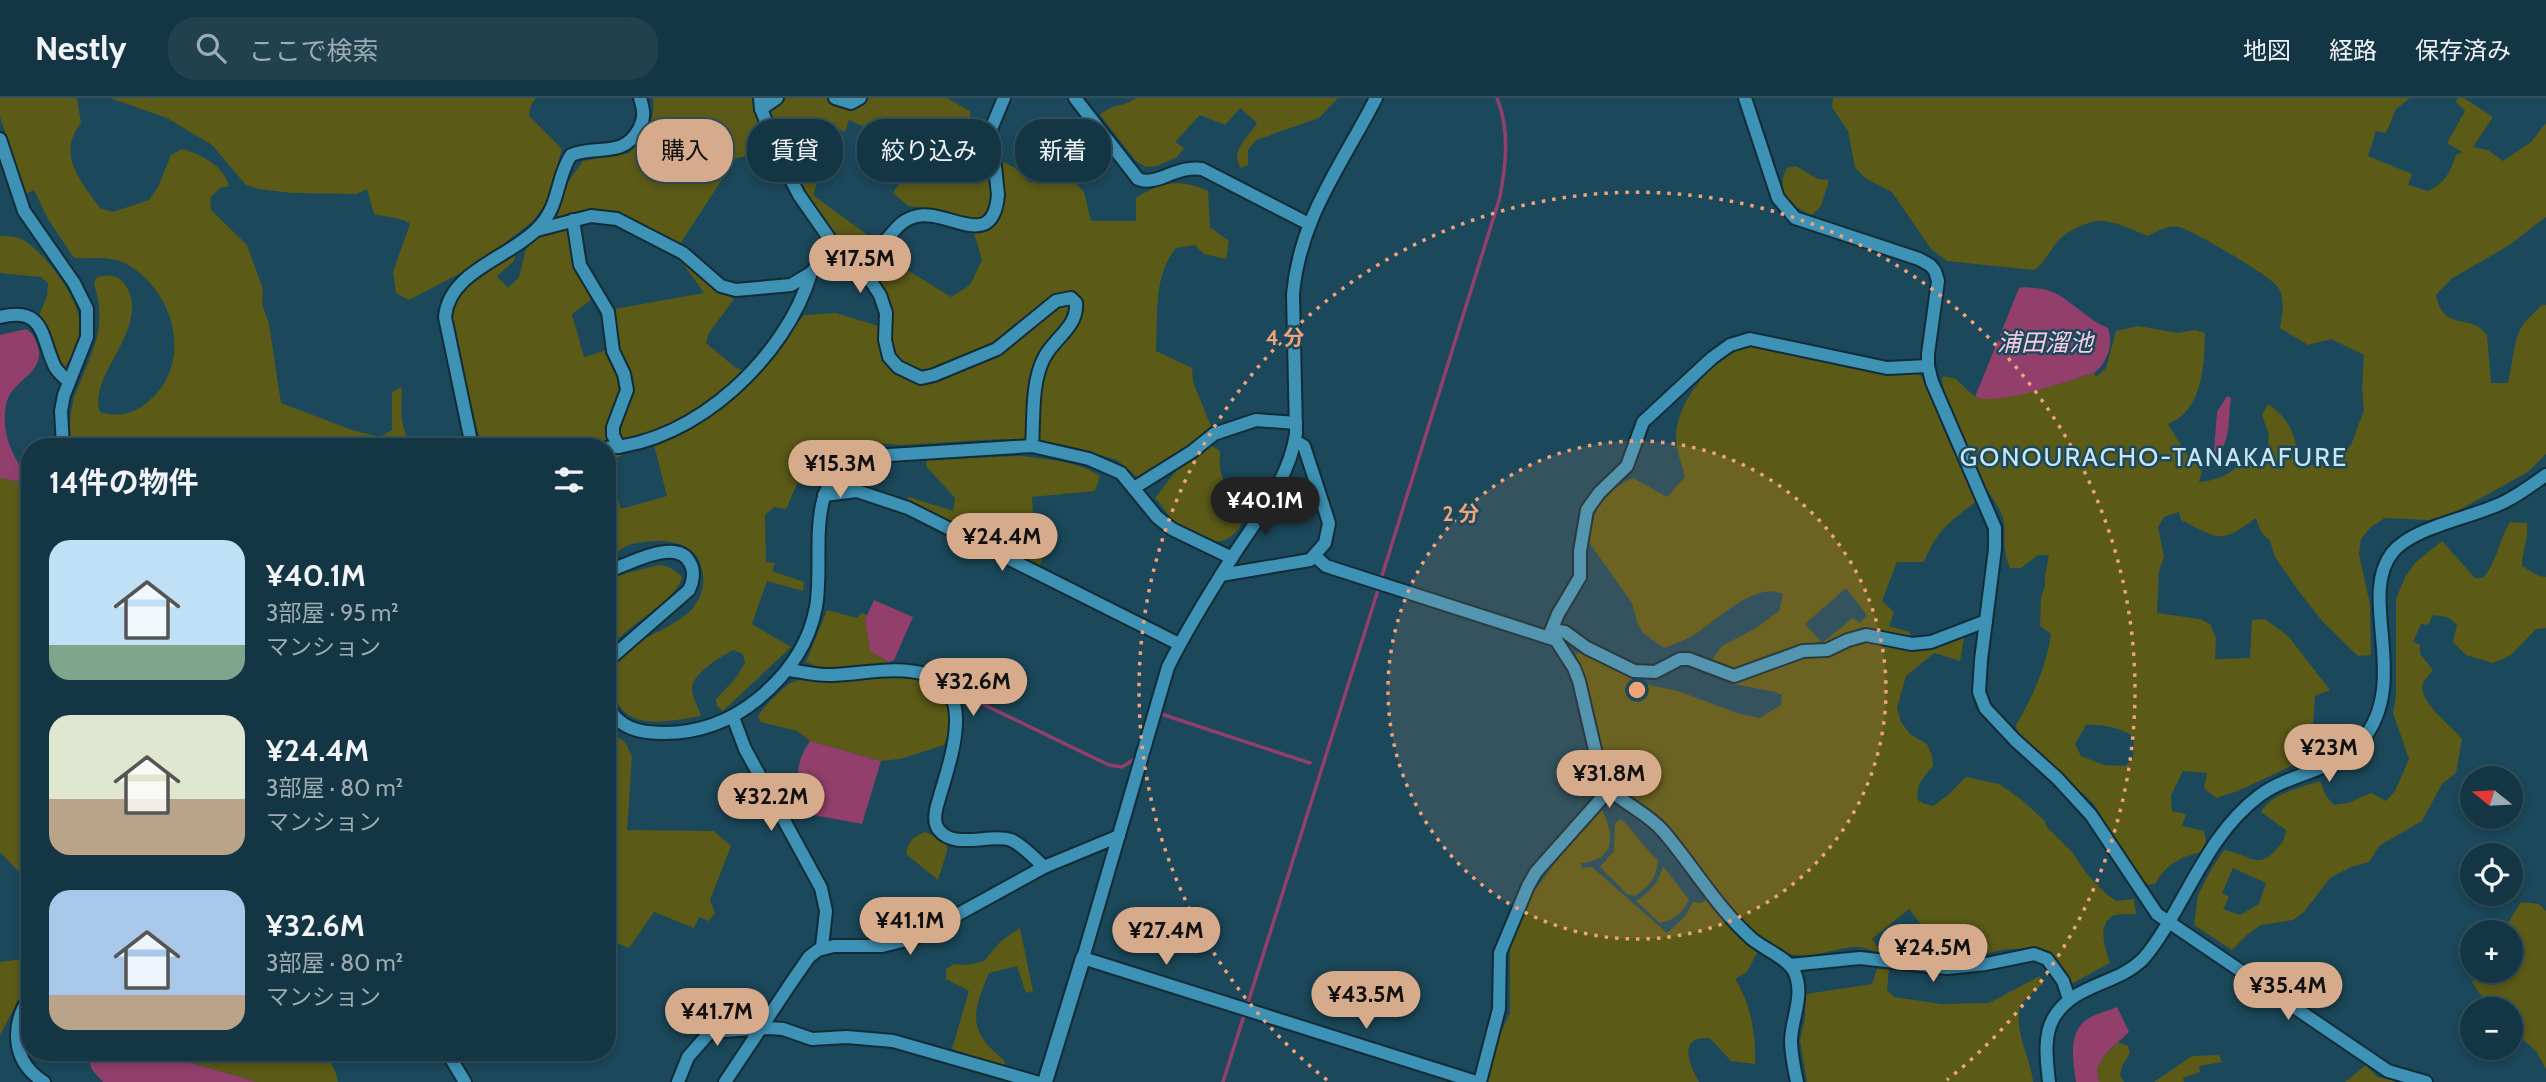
<!DOCTYPE html>
<html lang="ja">
<head>
<meta charset="utf-8">
<style>
	:root { --surface:#143644; --page:#21414f; --text:#f1f3f6; --muted:#9dabb2; --line:#33505d; --accent:#d6ab8b }
	body { margin:0; font-family:Cabin,"Noto Sans JP",sans-serif; background:var(--page); color:var(--text); height:100vh; display:flex; flex-direction:column; font-size:26px; white-space:nowrap }
	* { box-sizing:border-box; margin:0 }
	p { font-size:23px; color:var(--muted) }
	.icon { flex:none; width:38px; height:38px; fill:none; stroke:currentColor; stroke-width:2; stroke-linecap:round; stroke-linejoin:round }
	.map { position:relative; flex:1; overflow:hidden }
	.side { position:absolute; left:21px; top:340px; width:595px; height:623px; display:flex; flex-direction:column; background:var(--surface); border-radius:28px; box-shadow:0 4px 10px #0003,0 0 0 2px var(--line) }
	.side>* { flex:none }
	.top-card { position:absolute; left:637px; top:21px; width:665px; height:63px; display:flex; gap:14px }
	.needle { width:46px; rotate:288deg }
	.controls { position:absolute; left:2460px; top:668px; display:grid; gap:14px }
	.controls a { display:grid; place-items:center; width:63px; height:63px; border-radius:50%; background:var(--surface); box-shadow:0 4px 10px #0003,0 0 0 2px var(--line); font-size:35px }
	.price { position:absolute; translate:-50% -60px; padding:0 16px; border-radius:24px; background:var(--accent); color:#111; font-size:23px; line-height:46px; filter:drop-shadow(0 2px 4px #0008) }
	.price::after { content:''; position:absolute; left:50%; top:42px; width:21px; height:16px; margin-left:-10px; background:inherit; clip-path:polygon(0 0,100% 0,50% 100%) }
	.price.active { background:#222; color:#fff }
	ul { padding:0; list-style:none }
	li { display:flex; align-items:center; gap:21px; height:175px; padding:0 28px }
	li span { display:grid; place-items:center; flex:none; width:196px; height:140px; border-radius:21px; color:#555 }
	li>.icon { margin-inline-start:auto }
	span .icon { width:84px; height:84px; fill:#fffc; stroke-width:1 }
	li b { font-size:30px }
	h2 { display:flex; justify-content:space-between; align-items:center; height:84px; padding:0 28px; font-size:30px }
	.chip { padding:0 24px; border-radius:28px; background:var(--surface); box-shadow:0 4px 10px #0003,0 0 0 2px var(--line); font-size:24px; line-height:63px }
	.chip.active { background:var(--accent); color:#111 }
	header { display:flex; align-items:center; gap:42px; box-sizing:border-box; height:98px; padding:0 35px; background:var(--surface); border-bottom:2px solid var(--line) }
	header strong { font-size:33px }
	nav { display:flex; gap:38px; margin-inline-start:auto; font-size:24px }
	.search { width:490px; height:63px; background:var(--page); display:flex; align-items:center; gap:18px; box-sizing:border-box; padding:0 24px; border-radius:28px; color:var(--muted); font-size:26px }
	.map>svg:first-child { display:block }
	.green { fill:#5b5a17; fill-rule:evenodd }
	.water { fill:#923f6c }
	.lines { fill:none; stroke-linecap:round; stroke-linejoin:round }
	.stream { stroke:#923f6c; stroke-width:3.5 }
	.minor-casing { stroke:#122c37; stroke-width:16 }
	.tertiary-casing { stroke:#122c37; stroke-width:18 }
	.minor { stroke:#3e92b5; stroke-width:12 }
	.tertiary { stroke:#3e92b5; stroke-width:14 }
	.ring { fill:none; stroke:#f0a279; stroke-width:3.5; stroke-dasharray:3.5 7 }
	.labels { text-anchor:middle; dominant-baseline:central; stroke-width:5; stroke-linejoin:round; paint-order:stroke }
	.water-label { font-size:24px; font-style:italic; fill:#fccce2; stroke:#1b485a }
	.quarter-label { font-size:26px; letter-spacing:2px; fill:#c8e6f5; stroke:#1b485a }
	.centre { fill:#f0a279; stroke:#1b485a; stroke-width:3.5 }
	.ring-label { font-size:21px; text-anchor:middle; font-weight:bold; fill:#f0a279; stroke:#1b485a; stroke-width:5; stroke-linejoin:round; paint-order:stroke }
</style>
</head>
<body>
<header>
<strong>Nestly</strong>
<div class="search"><svg class="icon" aria-label="search" viewBox="0 0 24 24"><circle cx="10" cy="10" r="6"/><path d="M15 15l6 6"/></svg>ここで検索</div>
<nav><a>地図</a><a>経路</a><a>保存済み</a></nav>
</header>
<div class="map">
<svg width="2546" height="984" viewBox="0 0 2546 984">
	<rect width="100%" height="100%" fill="#1b485a"/>
	<g class="green">
		<path d="M0 0H77L81 25C56 57 81 83 100 110L113 114 149 102 158 89 171 57 182 51C201 56 224 68 229 88L220 90 210 100 211 112 247 147 263 191 262 206 269 226 281 305 352 332 380 339 392 332V294L402 289C401 311 399 330 413 348H70C70 334 69 319 73 305 74 296 79 288 82 280 97 244 106 224 94 186L97 179C109 176 119 177 126 188 145 218 114 255 103 282 99 292 96 303 100 314 120 320 133 316 149 303 195 264 174 188 122 164 108 158 89 161 74 160L48 121 34 92 25 96 0 19Z"/>
		<path d="M110 0H536L531 7 529 18 562 51 547 104 533 123 478 166 409 202 396 195 393 174 410 126 404 122 374 116 367 91 357 96 292 95 258 91 246 87 212 47 167 20Z"/>
		<path d="M653 0H947L970 13 971 28 959 29 965 49 1014 69 1030 85 1064 74 1084 94 1091 123H1136V100C1162 83 1181 81 1208 93L1210 129 1229 143 1226 161 1204 156 1195 147 1176 150C1153 177 1158 219 1156 253L1192 270 1193 284 1212 331 1154 371 1137 379 1117 362 1081 351 1049 344 1000 341 902 347 874 345 841 355 826 370 817 384 797 386 786 411 774 409 765 417 766 464 775 465 772 473 804 484 803 493 767 483 752 526 791 549 723 613 717 608 716 601 735 581 745 565 743 556 733 552C721 559 692 575 692 591 692 599 699 611 701 618 675 622 634 633 618 606 583 547 674 539 695 507 703 496 705 484 702 471 696 440 658 440 632 446 624 448 616 455 609 460L612 447 607 443V366L621 411 667 398 652 339 621 344V358L607 363V348H481L451 222 455 203 462 194 505 160 515 158 514 163 497 178 508 190 519 179 526 151 543 136 557 119 568 84 583 63 629 55C644 38 656 24 653 0ZM849 22 876 34 905 77 893 95 908 108 925 110 971 125 982 162 970 187 951 199 870 149 877 144 813 97 817 85 797 70 801 61 796 57 823 23 845 34ZM755 57 766 69 800 92 837 145 881 184 891 204V232L836 215 804 217 756 277 736 270 706 245 709 235 734 201 711 188 687 165 684 167 704 195 603 213 607 252 584 259 572 216 591 202 575 170 579 115C617 106 647 130 680 146L736 60Z"/>
		<path d="M1136 0H1338L1319 20 1256 42 1248 52V67L1241 70C1229 52 1248 40 1257 25L1240 10 1225 27 1200 17 1175 44 1184 50 1177 59 1157 68 1146 69 1136 63 1100 17C1113 5 1122 10 1136 0Z"/>
		<path d="M1833 0H2410L2396 11 2386 35 2376 33 2368 58 2412 76 2408 87 2428 93C2445 85 2450 75 2456 57L2462 54 2447 45 2465 13 2456 4 2458 0H2464L2493 19 2473 49 2488 52 2503 63 2531 44 2546 25V119L2508 148 2451 181 2436 197C2443 235 2471 214 2487 237L2491 285H2508C2513 266 2513 238 2525 224 2530 218 2537 213 2542 207H2546V356L2528 374 2452 416 2429 422 2385 420 2371 429 2361 441 2359 456 2370 507 2371 557 2358 558 2323 524 2300 495 2275 459 2270 443 2261 434 2256 420C2219 447 2220 441 2181 422L2179 414 2164 419 2158 429 2164 459 2159 473 2157 515 2200 521 2210 526 2216 540 2215 561 2250 560 2252 522 2265 521 2288 538 2330 592 2315 598 2312 641 2298 645 2300 664 2238 693 2216 700 2204 690 2207 675 2183 673 2171 697 2172 713 2186 716 2182 728 2204 733 2206 743 2202 754C2179 759 2167 766 2155 786L2148 787 2138 776 2111 737 2094 706 2018 636 2016 627C2033 598 2046 570 2051 536L2040 528 2041 499 2045 488V477L2049 457H2038L2021 470H2010C2000 448 2008 433 2002 417 1998 406 1988 394 1982 384 1973 367 1938 293 1943 278L1956 281 1975 299 2033 293 2094 275 2096 279 2106 270 2116 233 2138 228 2178 235 2195 232 2205 235C2204 268 2203 312 2168 326L2185 354 2202 373 2199 384C2220 382 2229 376 2244 363L2257 368 2266 363 2269 337 2262 317 2268 306C2292 323 2297 340 2299 368L2332 366 2351 347 2364 312 2362 290 2364 257 2331 241 2308 247 2280 230C2282 217 2286 199 2277 188 2267 176 2194 133 2179 129 2169 127 2157 133 2148 138 2134 133 2116 123 2102 123 2088 122 2066 134 2058 143 2049 153 2046 164 2034 172L1947 163 1931 151 1892 94 1865 80 1855 69 1848 33 1832 9ZM2086 627C2102 626 2121 630 2134 639L2133 661 2125 668 2104 667 2081 658 2075 646Z"/>
		<path d="M1796 68 1818 81 1829 82 1821 108 1812 117C1791 109 1774 93 1787 70Z"/>
		<path d="M0 138C7 138 15 138 21 141 45 153 82 204 80 230 79 244 71 260 64 271L59 268 52 241 39 218 47 198 48 185 41 179 0 175Z"/>
		<path d="M1752 244 1897 275H1915L1921 278 1978 402C1951 423 1938 430 1924 464H1897L1882 503 1894 514 1889 528 1910 534 1909 553H1916L1961 536 1964 540 1960 563 1934 555 1906 578 1897 610 1901 624 1910 636 1927 646 1932 658 1933 668C1924 679 1915 687 1918 702L1924 706 1933 708 1948 697 1966 679 1999 686 2022 702 2045 723 2046 728 2072 754 2087 776 2106 796 2117 803 2134 801 2136 816C2129 817 2119 815 2113 818 2096 826 2106 853 2110 865L2071 886 2051 854 2042 851H2006L1963 861H1944L1932 851 1933 841 1909 811 1872 841 1880 852 1879 855C1873 853 1865 849 1858 849 1833 849 1810 864 1784 854 1723 832 1701 760 1658 718 1642 703 1620 697 1607 679L1576 557 1580 553 1644 586 1678 593 1740 616 1760 620 1781 607 1782 597 1775 594 1729 585 1711 563 1722 548 1756 530 1779 513 1783 496C1754 483 1718 522 1695 536 1686 542 1674 546 1664 550L1643 535 1637 524 1632 505 1588 443C1593 411 1602 394 1633 380L1667 399 1685 379C1682 366 1675 350 1676 337 1679 295 1717 260 1752 244ZM1846 490 1867 517 1860 525 1853 520 1822 545 1805 526Z"/>
		<path d="M1211 347 1220 353C1218 384 1226 393 1253 406 1246 418 1240 434 1227 441 1213 450 1183 432 1172 421 1166 415 1162 406 1155 400L1180 368Z"/>
		<path d="M1020 358C1045 361 1078 363 1100 378L1095 393 1032 399 1035 450 1046 455 1038 470 906 402 909 399 953 413 955 400 926 368 927 362Z"/>
		<path d="M26 376 30 378V782L21 776 0 754V380L19 384Z"/>
		<path d="M2510 424 2527 425C2529 441 2522 452 2522 468L2539 478 2546 479V530L2536 531 2511 557 2493 565 2466 557 2453 544 2457 526 2447 519 2433 517 2428 527 2421 526 2413 544 2420 547V556L2433 572C2430 576 2424 581 2423 586 2417 603 2452 628 2462 641L2456 675 2442 686 2422 723 2379 748 2369 764 2351 769 2330 780 2304 814 2293 822 2261 827 2248 836 2232 852 2194 827 2198 797 2212 770 2224 752C2247 755 2257 773 2276 752 2283 744 2285 741 2286 732L2261 714C2270 696 2302 689 2320 683L2326 698 2334 707 2348 705 2371 695 2386 703 2395 693 2409 661 2393 615 2396 598V501L2405 479 2415 465 2442 443 2475 480H2483C2497 464 2499 442 2510 424ZM2233 770 2266 785 2259 806 2240 817 2223 811 2229 799 2222 795Z"/>
		<path d="M659 467C670 468 674 472 682 479 678 502 622 530 607 553V480Z"/>
		<path d="M827 512 857 520 862 515 867 517 865 522 870 553 889 564 894 577C938 583 963 597 944 647L900 661 881 663 810 643 797 633 761 624 758 619C761 612 784 587 793 584 799 581 808 581 815 580L818 569 806 564Z"/>
		<path d="M607 632 625 644 632 659 627 732 714 733 731 748 710 802 715 815 709 823 699 819 694 830 654 814 629 850 607 841Z"/>
		<path d="M1602 712C1615 737 1616 762 1581 765L1582 770 1592 769 1667 835 1685 818 1693 804 1702 805 1707 800 1758 853 1747 874 1735 881C1751 906 1756 936 1755 966L1731 963 1710 940C1677 938 1689 966 1699 984H1486L1498 941 1510 915V845L1533 795 1558 761Z"/>
		<path d="M1621 721C1635 734 1643 749 1658 762 1656 780 1651 787 1635 798L1627 796 1600 769 1614 753 1615 725Z"/>
		<path d="M925 734 947 745V753L938 782 906 756C908 743 913 739 925 734Z"/>
		<path d="M1663 768 1689 802C1681 816 1676 821 1660 825L1636 803C1651 793 1658 786 1663 768Z"/>
		<path d="M2521 804 2539 806 2546 813V971L2536 953 2511 931V912H2491L2472 884 2479 873H2511V835H2502Z"/>
		<path d="M1020 830 1033 893 1026 895 1017 868 989 875C972 916 967 932 1004 962L1005 967 1001 969 952 951 969 893 946 881V871L954 866 967 867 984 863 1001 843Z"/>
		<path d="M22 861 30 867 27 886 0 937V864Z"/>
		<path d="M1877 871H1889L1887 892 1894 899 1942 906 1989 905 2040 878 2043 886C2037 892 2027 898 2022 905 2010 925 2032 963 2033 984H1807L1800 943 1805 920 1806 896 1872 886Z"/>
		<path d="M2118 944 2128 948 2130 955 2122 968 2120 977 2124 984H2100C2091 967 2106 956 2118 944Z"/>
		<path d="M162 954H316C330 959 335 970 338 984H258L191 965Z"/>
		<path d="M2219 957 2222 964 2199 968 2200 974 2183 980 2184 984H2154L2192 958Z"/>
		<path d="M2366 967 2377 979 2404 984H2345Z"/>
	</g>
	<g class="water">
		<path d="M2024 189C2035 190 2046 190 2057 196 2075 206 2088 222 2108 230 2114 246 2107 266 2094 275 2065 283 2002 308 1975 299L2019 190Z"/>
		<path d="M26 231C34 236 35 240 38 249 45 275 14 281 7 303 0 330 10 355 26 376L20 384 0 380V237Z"/>
		<path d="M2227 298 2231 300C2228 321 2231 342 2217 358L2214 353 2217 314Z"/>
		<path d="M874 502 913 519 894 562 889 564 870 553 865 522Z"/>
		<path d="M810 643 881 663 862 726 808 716C795 691 793 667 810 643Z"/>
		<path d="M2117 909 2129 934C2116 947 2089 964 2100 984H2076C2073 963 2067 933 2089 920 2097 915 2108 913 2117 909Z"/>
		<path d="M94 954H162L191 965 258 984H103C93 972 85 969 94 954Z"/>
	</g>
	<g class="lines">
		<g class="stream">
			<path d="M1381 481 1500 99C1506 66 1510 32 1497 0"/>
			<path d="M968 599 1109 667 1122 669 1136 660"/>
			<path d="M1161 616 1310 665"/>
			<path d="M1223 984 1379 489"/>
		</g>
		<g class="minor-casing">
			<g id="minor">
				<path d="M760 0 761 11 785 70 799 97 829 140 832 149 831 156"/>
				<path d="M835 0 851 5 860 0"/>
				<path d="M1075 0 1138 81C1157 89 1175 67 1202 71L1309 126"/>
				<path d="M1376 0C1342 67 1300 119 1293 196L1296 335C1290 380 1257 421 1233 458 1210 494 1187 531 1168 569L1083 860 1476 984"/>
				<path d="M1745 0 1778 100 1795 120 1919 161 1930 167 1935 173 1938 183 1928 256V268L1932 284 1995 430V451L1981 562 1979 594 1985 610 2015 642 2057 680 2091 717 2157 816 2388 973 2426 984"/>
				<path d="M761 11 777 0"/>
				<path d="M0 41 24 113 74 185 87 211V239L64 297 61 313 63 348"/>
				<path d="M573 122 580 167 608 214 613 253 624 276 627 292 613 329V337L619 349"/>
				<path d="M537 132 591 118 617 121 683 155 721 188 736 192 791 187 811 175 823 161 831 156H837L866 176 880 197 886 215 885 242 889 259 898 269 921 280 934 277 997 251 1056 203 1071 200 1076 205C1078 229 1054 240 1044 260 1031 285 1034 320 1032 348"/>
				<path d="M853 166C860 158 871 155 880 148 893 137 898 122 917 118 948 111 993 155 998 97L991 31 1004 0"/>
				<path d="M0 219C44 208 41 238 54 267 57 274 64 279 69 284"/>
				<path d="M472 348 445 219C449 173 509 160 537 131 561 107 555 82 571 57 597 46 623 61 639 31 645 19 644 13 640 0"/>
				<path d="M607 350C696 344 786 259 811 175"/>
				<path d="M1134 390 1193 353 1214 336 1256 322 1296 325"/>
				<path d="M824 397 857 393 908 410 1179 546"/>
				<path d="M1315 458 1326 468 1556 542 1574 570 1579 583 1602 682C1617 704 1645 712 1663 733 1693 768 1717 810 1752 841 1764 851 1786 859 1794 873 1805 896 1792 919 1791 942 1791 956 1794 970 1797 984"/>
				<path d="M607 474C626 467 678 438 690 465 695 473 693 484 689 492L612 559 607 569"/>
				<path d="M1221 477 1310 462 1325 445 1329 425 1304 348 1295 343"/>
				<path d="M1552 532 1565 534 1587 550 1634 573 1655 574 1680 561H1689L1734 578 1803 553 1827 552 1848 542 1866 537 1912 546 1931 544 1986 523"/>
				<path d="M1549 538 1558 516 1580 479V453L1587 412 1599 395 1627 368 1643 324 1712 260 1730 247 1750 241 1887 270 1928 268"/>
				<path d="M789 572C803 574 818 578 832 577 863 576 897 567 928 577 977 594 949 665 939 701 936 710 932 724 939 732 954 752 990 735 1011 742 1023 747 1034 760 1044 769"/>
				<path d="M607 606C618 631 640 635 664 635 699 635 731 623 758 601 787 577 809 547 816 509 825 459 802 385 858 359L1032 348 1089 361 1121 375 1157 419 1172 431 1232 460"/>
				<path d="M733 619 745 651 821 790 826 813 822 849"/>
				<path d="M1790 867 1860 860 1947 870 1986 866 2034 856 2047 861 2050 865 2063 883 2069 901"/>
				<path d="M30 898C10 928 12 964 44 984"/>
				<path d="M447 954 465 984"/>
				<path d="M678 984 688 959 710 934 769 930 783 931 812 941 847 939 893 943 1036 984"/>
				<path d="M725 984 791 885 809 859 818 852 834 848H882L915 840 1044 769 1119 738"/>
				<path d="M1480 984 1499 911 1500 855 1528 788 1536 774 1609 692"/>
				<path d="M2049 984C2047 965 2043 939 2053 921 2073 885 2116 888 2143 861 2155 848 2164 832 2173 817 2198 774 2219 728 2259 698 2290 674 2333 675 2361 644 2412 584 2357 500 2392 455 2413 428 2474 420 2506 403 2520 396 2533 386 2546 377"/>
			</g>
		</g>
		<g class="tertiary-casing">
			<path id="tertiary" d="M1045 984 1083 860"/>
		</g>
		<use href="#minor" class="minor"/>
		<use href="#tertiary" class="tertiary"/>
	</g>
	<circle cx="1637" cy="592" r="249" fill="#f0a279" fill-opacity=".12"/>
	<g class="ring">
		<circle cx="1637" cy="592" r="249"/>
		<path d="M1327 982A498 498 0 1 1 1947 982"/>
	</g>
	<g class="labels">
		<g class="water-label">
			<text x="2045" y="244">浦田溜池</text>
		</g>
		<g class="quarter-label">
			<text x="2154" y="359">GONOURACHO-TANAKAFURE</text>
		</g>
	</g>
	<circle cx="1637" cy="592" r="10" class="centre"/>
	<g class="ring-label">
		<text x="1285" y="247">4 分</text>
		<text x="1461" y="423">2 分</text>
	</g>
</svg>
<div class="controls">
<a><svg class="needle" viewBox="-14 -14 28 28"><path d="M0-13l5 13h-10z" fill="#e53935"/><path d="M0 13l5-13h-10z" fill="#9dabb2"/></svg></a>
<a><svg class="icon" aria-label="locate" viewBox="0 0 24 24"><circle cx="12" cy="12" r="6"/><path d="M12 2v4M12 18v4M2 12h4M18 12h4"/></svg></a>
<a>+</a>
<a>−</a>
</div>
<b class="price" style="left:860px;top:197px">¥17.5M</b>
<b class="price" style="left:840px;top:402px">¥15.3M</b>
<b class="price active" style="left:1265px;top:439px">¥40.1M</b>
<b class="price" style="left:1002px;top:475px">¥24.4M</b>
<b class="price" style="left:973px;top:620px">¥32.6M</b>
<b class="price" style="left:2329px;top:686px">¥23M</b>
<b class="price" style="left:1609px;top:712px">¥31.8M</b>
<b class="price" style="left:771px;top:735px">¥32.2M</b>
<b class="price" style="left:910px;top:859px">¥41.1M</b>
<b class="price" style="left:1166px;top:869px">¥27.4M</b>
<b class="price" style="left:1933px;top:886px">¥24.5M</b>
<b class="price" style="left:2288px;top:924px">¥35.4M</b>
<b class="price" style="left:1366px;top:933px">¥43.5M</b>
<b class="price" style="left:717px;top:950px">¥41.7M</b>
<div class="top-card">
<a class="chip active">購入</a>
<a class="chip">賃貸</a>
<a class="chip">絞り込み</a>
<a class="chip">新着</a>
</div>
<section class="side">
<h2>14件の物件<svg class="icon" aria-label="filters" viewBox="0 0 24 24"><path d="M4 7h16M4 17h16"/><circle cx="9" cy="7" r="2"/><circle cx="15" cy="17" r="2"/></svg></h2>
<ul>
<li><span style="background:linear-gradient(#bfe0f5 75%,#7fa58c 0)"><svg class="icon" aria-label="home" viewBox="0 0 24 24"><path d="M3 11l9-7 9 7M6 9v11h12V9"/></svg></span><div><b>¥40.1M</b><p>3部屋 · 95 m²</p><p>マンション</p></div></li>
<li><span style="background:linear-gradient(#dfe7d0 60%,#b9a48a 0)"><svg class="icon" aria-label="home" viewBox="0 0 24 24"><path d="M3 11l9-7 9 7M6 9v11h12V9"/></svg></span><div><b>¥24.4M</b><p>3部屋 · 80 m²</p><p>マンション</p></div></li>
<li><span style="background:linear-gradient(#a9c7e8 75%,#b9a48a 0)"><svg class="icon" aria-label="home" viewBox="0 0 24 24"><path d="M3 11l9-7 9 7M6 9v11h12V9"/></svg></span><div><b>¥32.6M</b><p>3部屋 · 80 m²</p><p>マンション</p></div></li>
</ul>
</section>
</div>
</body>
</html>
